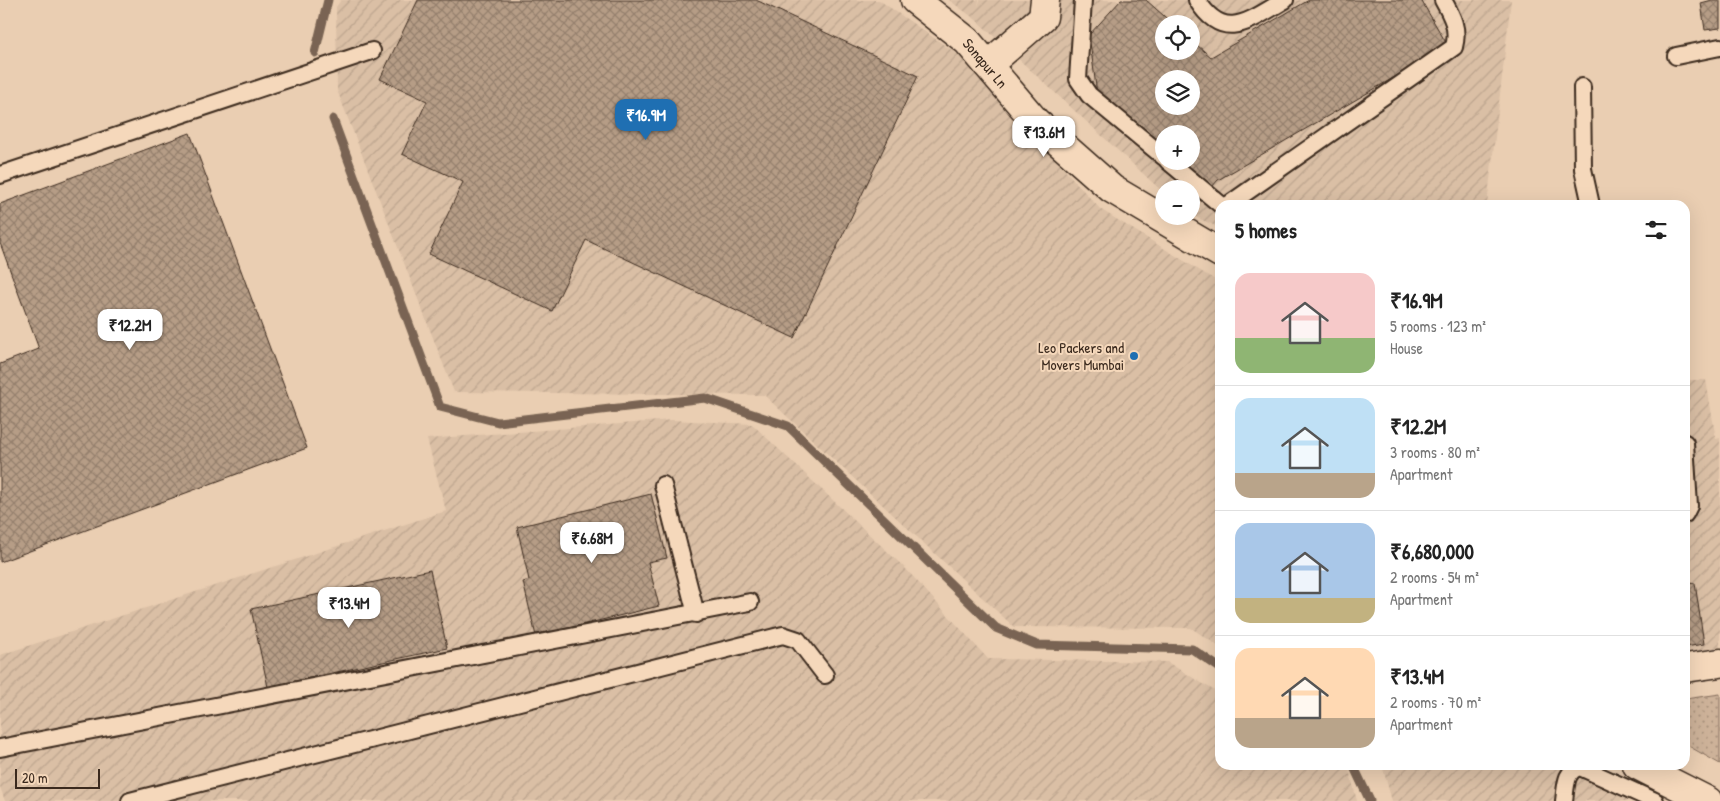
<!DOCTYPE html>
<html lang="en">
<head>
<meta charset="utf-8">
<style>
	:root { --surface:#fff; --page:#f6f6f6; --text:#222; --muted:#767676; --line:#e0e0e0; --accent:#1f6fb2 }
	body { margin:0; font-family:"Patrick Hand",sans-serif; background:var(--page); color:var(--text); height:100vh; display:flex; flex-direction:column; font-size:19px; white-space:nowrap }
	* { box-sizing:border-box; margin:0 }
	p { font-size:16px; color:var(--muted) }
	.icon { flex:none; width:28px; height:28px; fill:none; stroke:currentColor; stroke-width:2; stroke-linecap:round; stroke-linejoin:round }
	.map { position:relative; flex:1; overflow:hidden }
	.drawer { position:absolute; left:1215px; top:200px; width:475px; height:570px; display:flex; flex-direction:column; background:var(--surface); border-radius:15px; box-shadow:0 5px 20px #0002 }
	.drawer>* { flex:none }
	.controls { position:absolute; left:1155px; top:15px; display:grid; gap:10px }
	.controls a { display:grid; place-items:center; width:45px; height:45px; border-radius:50%; background:var(--surface); box-shadow:0 5px 20px #0002; font-size:25px }
	.scale { position:absolute; left:15px; bottom:12px; width:85px; box-sizing:border-box; padding-left:5px; border:2px solid #3b2a1e; border-top:0; font-size:14px; line-height:18px; white-space:nowrap; color:#3b2a1e; -webkit-text-stroke:4px #f5d8bb; paint-order:stroke }
	.price { position:absolute; translate:-50% -42px; padding:0 11px; border-radius:10px; background:#fff; color:#222; font-size:16px; line-height:32px; filter:drop-shadow(0 1px 2px #0008) }
	.price::after { content:''; position:absolute; left:50%; top:30px; width:15px; height:11px; margin-left:-8px; background:inherit; clip-path:polygon(0 0,100% 0,50% 100%) }
	.price.current { background:var(--accent); color:#fff }
	ul { padding:0; list-style:none }
	li { display:flex; align-items:center; gap:15px; height:125px; padding:0 20px }
	li+li { border-top:1px solid var(--line) }
	li span { display:grid; place-items:center; flex:none; width:140px; height:100px; border-radius:15px; color:#555 }
	li>.icon { margin-inline-start:auto }
	span .icon { width:60px; height:60px; fill:#fffc; stroke-width:1 }
	li b { font-size:21px }
	h2 { display:flex; justify-content:space-between; align-items:center; height:60px; padding:0 20px; font-size:21px }
	.map>svg:first-child { display:block }
	.industrial { fill:url(#industrial-furrows); fill-rule:evenodd }
	.park { fill:url(#park-dots); stroke:#846e5c }
	.lines { fill:none; stroke-linecap:round; stroke-linejoin:round }
	.stream { stroke:#796452; stroke-width:9 }
	.building { fill:url(#building-cross-hatch); stroke:#3b2a1e; fill-rule:evenodd }
	.service-casing { stroke:#3b2a1e; stroke-width:20 }
	.minor-casing { stroke:#3b2a1e; stroke-width:31 }
	.service { stroke:#f5d8bb; stroke-width:16 }
	.minor { stroke:#f5d8bb; stroke-width:28 }
	.poi-dot { fill:#1f6fb2; stroke:#f5d8bb; stroke-width:2 }
	.labels { text-anchor:middle; dominant-baseline:central; stroke-width:4; stroke-linejoin:round; paint-order:stroke }
	.street-label { font-size:15px; fill:#3b2a1e; stroke:#f5d8bb }
	.poi-label { font-size:15px; fill:#3b2a1e; stroke:#f5d8bb; text-anchor:end }
</style>
</head>
<body>
<div class="map">
<svg width="1720" height="801" viewBox="0 0 1720 801">
	<defs>
		<pattern id="industrial-furrows" width="10" height="10" patternUnits="userSpaceOnUse" patternTransform="scale(1.25)"><rect width="10" height="10" fill="#dabfa5"/><path d="M-1 1l2-2M0 10L10 0M9 11l2-2" fill="none" stroke="#bca48e"/></pattern>
		<pattern id="park-dots" width="8" height="8" patternUnits="userSpaceOnUse" patternTransform="scale(1.25)"><rect width="8" height="8" fill="#cdb299"/><path d="M2 2h.1M6 6h.1" fill="none" stroke="#a8917c" stroke-width="1.8" stroke-linecap="round"/></pattern>
		<pattern id="building-cross-hatch" width="8" height="8" patternUnits="userSpaceOnUse" patternTransform="scale(1.25)"><rect width="8" height="8" fill="#b69d86"/><path d="M0 0l8 8M0 8l8-8" fill="none" stroke="#95806d"/></pattern>
	</defs>
	<rect width="100%" height="100%" fill="#eaceb2"/>
	<filter id="ink" filterUnits="userSpaceOnUse"><feTurbulence type="fractalNoise" baseFrequency=".02" numOctaves="2"/><feDisplacementMap in="SourceGraphic" scale="10" xChannelSelector="R" yChannelSelector="G"/><feConvolveMatrix kernelMatrix="1 2 1 2 8 2 1 2 1" color-interpolation-filters="sRGB"/></filter>
	<g filter="url(#ink)">
		<g class="industrial">
			<path d="M341 0H879L966 60 1100 209 1220 283V647L1191 628 1014 627 764 395 454 392 337 90 336 7Z"/>
			<path d="M949 0H979L978 6 980 0H1511L1487 205H1220V228L1191 215V189H1164V193L975 19ZM1164 24H1191V51H1164ZM1164 79H1191V106H1164ZM1164 134H1191V161H1164Z"/>
			<path d="M1685 380H1706L1716 439 1720 438V647L1685 652Z"/>
			<path d="M672 420 752 424 906 569 988 659 1167 662 1220 694V765H1348L1357 801H5L0 787V655L446 511 427 439Z"/>
			<path d="M1382 765H1591L1656 801H1392Z"/>
		</g>
		<path class="park" d="M1720 694V764L1685 744V699Z"/>
		<g class="lines">
			<g class="stream">
				<path d="M315 53 328 0"/>
				<path d="M333 119 440 407 498 422 705 398 788 426 996 628 1037 645 1192 649 1220 668"/>
				<path d="M1353 765 1370 801"/>
			</g>
		</g>
		<g class="building">
			<path d="M418 0H756L918 76 794 338 586 240 552 311 429 254 463 182 402 154 427 101 380 79Z"/>
			<path d="M1121 0H1146L1173 24H1164V51H1191V40L1211 57 1309 0H1421L1448 46 1218 180 1212 187 1180 161H1191V134H1164V148L1097 94 1089 35ZM1164 79H1191V106H1164Z"/>
			<path d="M1712 0H1720V28L1705 30 1701 3Z"/>
			<path d="M190 133 307 448 0 562V364L39 349 0 243V204Z"/>
			<path d="M651 494 667 558 648 562 659 606 536 636 523 582 529 580 517 527Z"/>
			<path d="M430 570 447 648 268 687 251 609Z"/>
			<path d="M1695 583 1704 644 1685 647V584Z"/>
		</g>
		<g class="lines">
			<g class="service-casing">
				<g id="service">
					<path d="M1083 0 1078 79 1089 95 1164 157"/>
					<path d="M1197 0C1224 44 1250 20 1285 0"/>
					<path d="M1676 56 1720 47"/>
					<path d="M1582 87 1583 169 1591 205"/>
					<path d="M1168 161 1221 205"/>
					<path d="M0 175 372 51"/>
					<path d="M1228 205 1454 47C1459 29 1452 16 1443 0"/>
					<path d="M1685 443 1689 506 1685 514"/>
					<path d="M663 485 696 614"/>
					<path d="M0 748 750 602"/>
					<path d="M130 801 783 635 798 640 825 675"/>
					<path d="M1564 801C1566 787 1565 770 1580 767L1655 801"/>
				</g>
			</g>
			<g class="minor-casing">
				<g id="minor">
					<path id="s1" d="M915 0 967 41 1036 122 1112 189 1220 253"/>
					<path d="M988 65 1043 17 1045 0"/>
					<path d="M1685 668 1720 663"/>
					<path d="M1637 765 1708 801"/>
				</g>
			</g>
			<use href="#service" class="service"/>
			<use href="#minor" class="minor"/>
		</g>
	</g>
	<circle class="poi-dot" cx="1134" cy="356" r="5"/>
	<g class="labels">
		<g class="street-label">
			<text stroke="none"><textPath href="#s1" startOffset="95">Sonapur Ln</textPath></text>
		</g>
		<g class="poi-label">
			<text x="1124" y="347">Leo Packers and<tspan x="1124" dy="17">Movers Mumbai</tspan></text>
		</g>
	</g>
</svg>
<div class="controls">
<a><svg class="icon" aria-label="locate" viewBox="0 0 24 24"><circle cx="12" cy="12" r="6"/><path d="M12 2v4M12 18v4M2 12h4M18 12h4"/></svg></a>
<a><svg class="icon" aria-label="layers" viewBox="0 0 24 24"><path d="M12 4l9 5-9 5-9-5zM3 14l9 5 9-5"/></svg></a>
<a>+</a>
<a>−</a>
</div>
<div class="scale">20 m</div>
<b class="price current" style="left:646px;top:141px">₹16.9M</b>
<b class="price" style="left:1044px;top:158px">₹13.6M</b>
<b class="price" style="left:130px;top:351px">₹12.2M</b>
<b class="price" style="left:592px;top:564px">₹6.68M</b>
<b class="price" style="left:349px;top:629px">₹13.4M</b>
<section class="drawer">
<h2>5 homes<svg class="icon" aria-label="filters" viewBox="0 0 24 24"><path d="M4 7h16M4 17h16"/><circle cx="9" cy="7" r="2"/><circle cx="15" cy="17" r="2"/></svg></h2>
<ul>
<li><span style="background:linear-gradient(#f6c9c9 65%,#8fb573 0)"><svg class="icon" aria-label="home" viewBox="0 0 24 24"><path d="M3 11l9-7 9 7M6 9v11h12V9"/></svg></span><div><b>₹16.9M</b><p>5 rooms · 123 m²</p><p>House</p></div></li>
<li><span style="background:linear-gradient(#bfe0f5 75%,#b9a48a 0)"><svg class="icon" aria-label="home" viewBox="0 0 24 24"><path d="M3 11l9-7 9 7M6 9v11h12V9"/></svg></span><div><b>₹12.2M</b><p>3 rooms · 80 m²</p><p>Apartment</p></div></li>
<li><span style="background:linear-gradient(#a9c7e8 75%,#c2b280 0)"><svg class="icon" aria-label="home" viewBox="0 0 24 24"><path d="M3 11l9-7 9 7M6 9v11h12V9"/></svg></span><div><b>₹6,680,000</b><p>2 rooms · 54 m²</p><p>Apartment</p></div></li>
<li><span style="background:linear-gradient(#ffd9b3 70%,#b9a48a 0)"><svg class="icon" aria-label="home" viewBox="0 0 24 24"><path d="M3 11l9-7 9 7M6 9v11h12V9"/></svg></span><div><b>₹13.4M</b><p>2 rooms · 70 m²</p><p>Apartment</p></div></li>
</ul>
</section>
</div>
</body>
</html>
